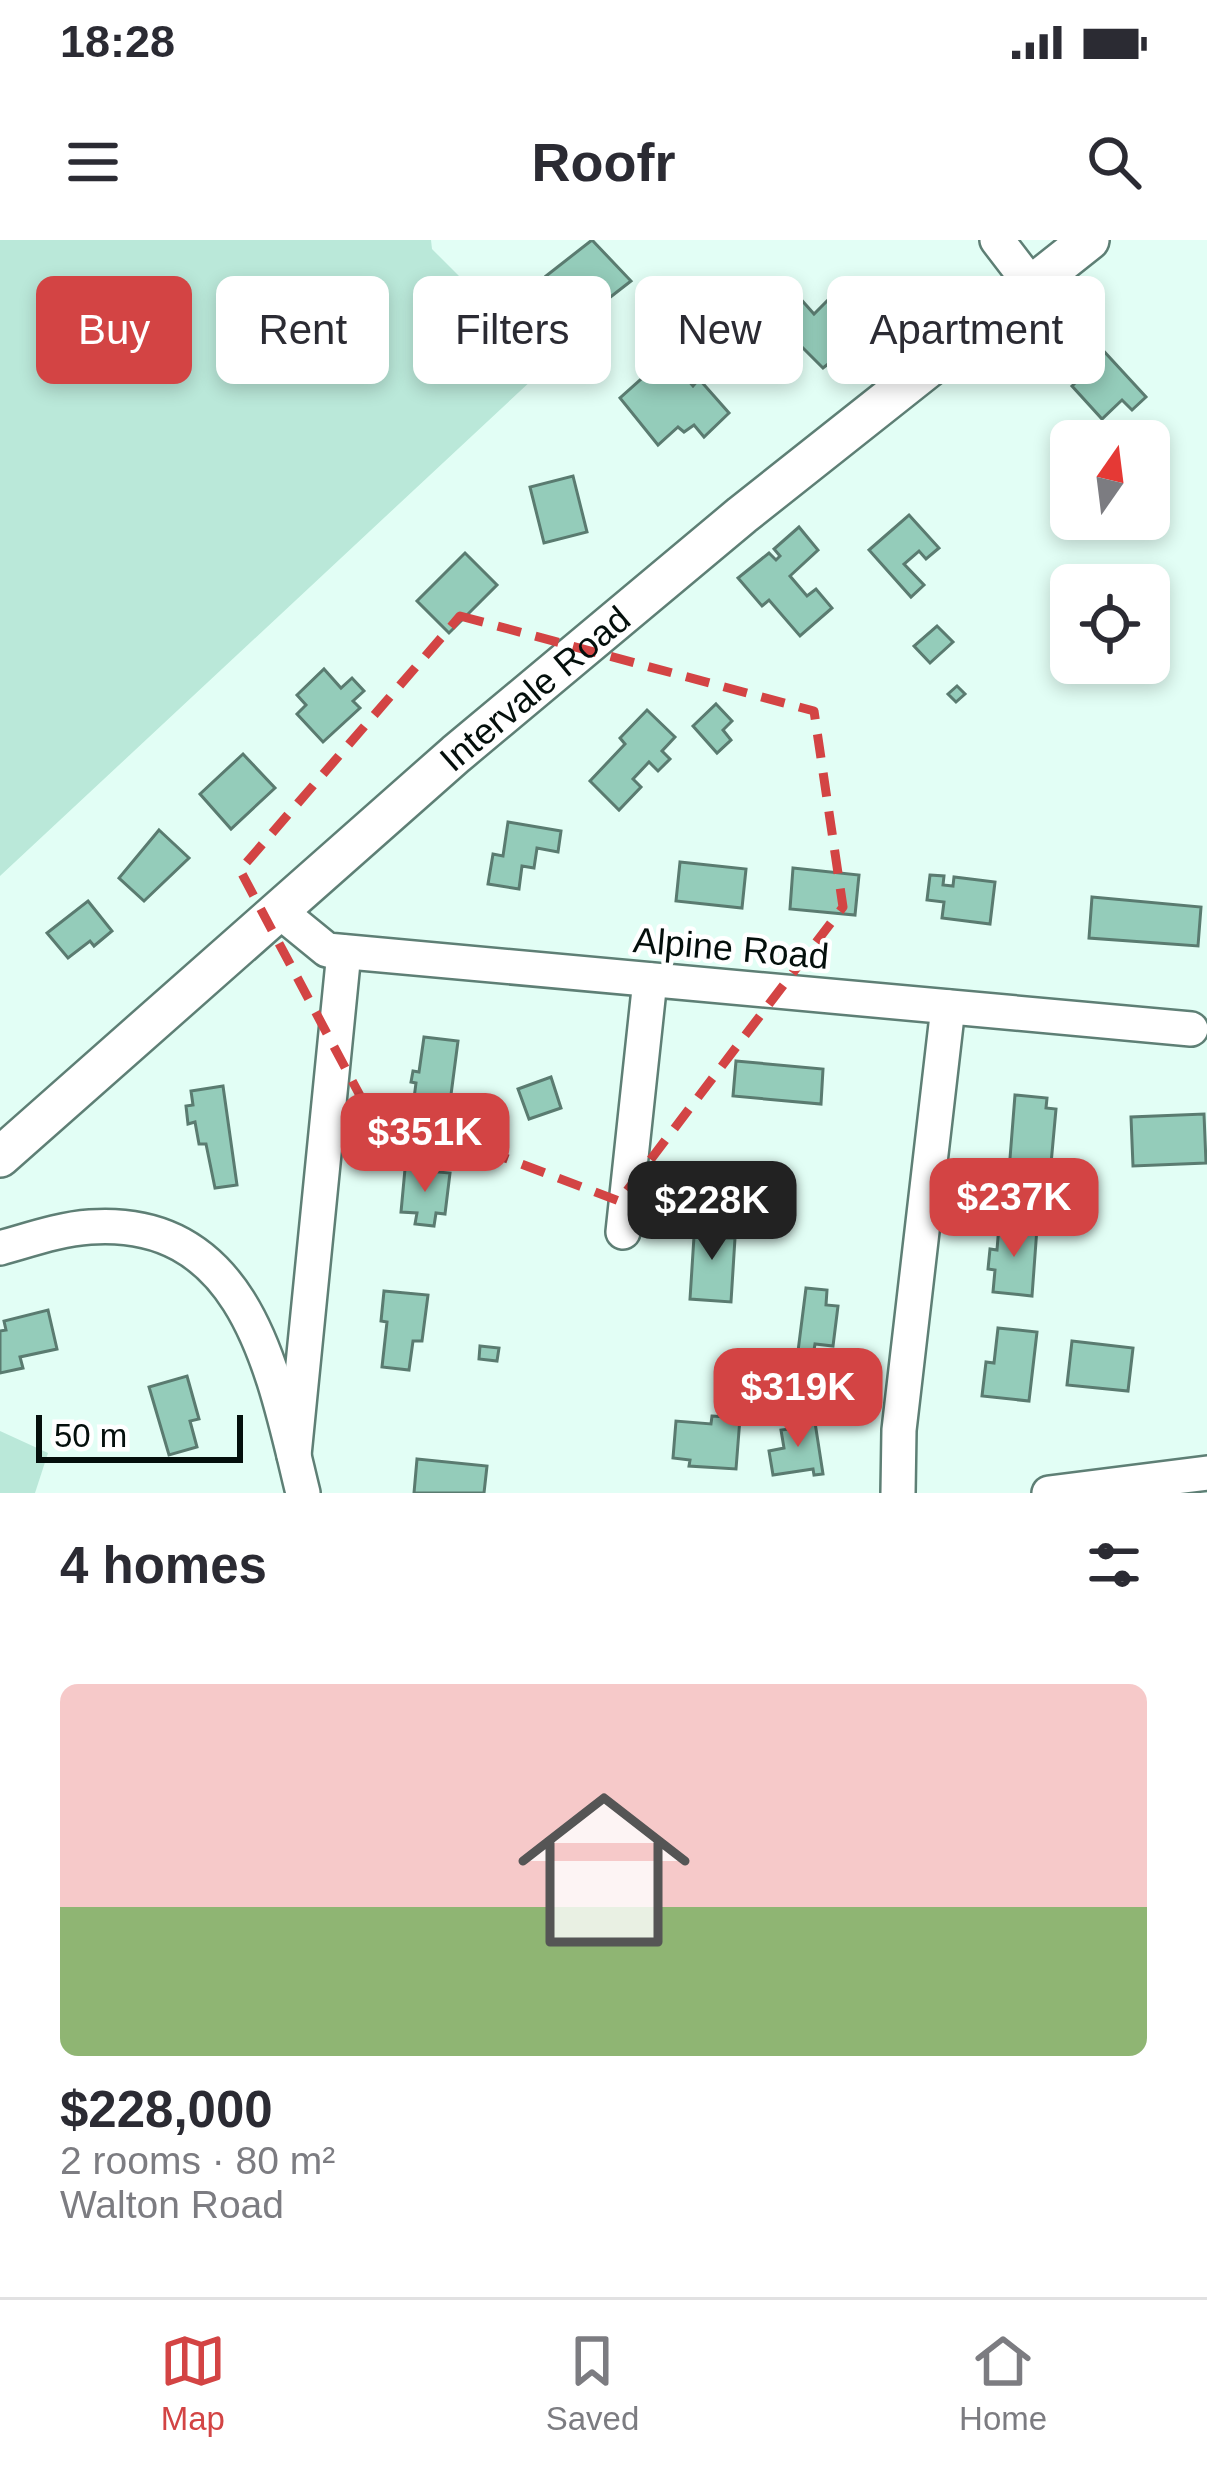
<!DOCTYPE html>
<html lang="en">
<head>
<meta charset="utf-8">
<style>
	:root { --surface:#fff; --page:#f2f2f3; --text:#2b2b33; --muted:#7c7c81; --line:#e1e1e2; --accent:#d34444 }
	body { margin:0; font-family:Helvetica,sans-serif; background:var(--page); color:var(--text); height:100vh; display:flex; flex-direction:column; font-size:45px; white-space:nowrap }
	* { box-sizing:border-box; margin:0 }
	p { font-size:39px; color:var(--muted) }
	.icon { flex:none; width:66px; height:66px; fill:none; stroke:currentColor; stroke-width:2; stroke-linecap:round; stroke-linejoin:round }
	.map { position:relative; height:1253px; overflow:hidden }
	.sheet { display:flex; flex-direction:column; background:var(--surface); flex:1 }
	.sheet>* { flex:none }
	.guide { position:absolute; left:36px; top:36px; width:1137px; height:108px; display:flex; gap:24px }
	.needle { width:78px; rotate:14deg }
	.fabs { position:absolute; left:1050px; top:180px; display:grid; gap:24px }
	.fabs a { display:grid; place-items:center; width:120px; height:120px; border-radius:18px; background:var(--surface); box-shadow:0 6px 18px #0003; font-size:60px }
	.scale { position:absolute; left:36px; bottom:30px; width:207px; box-sizing:border-box; padding-left:12px; border:6px solid #040f0c; border-top:0; font-size:33px; line-height:42px; white-space:nowrap; color:#040f0c; -webkit-text-stroke:9px #fff; paint-order:stroke }
	.price { position:absolute; translate:-50% -102px; padding:0 27px; border-radius:24px; background:var(--accent); color:#fff; font-size:39px; line-height:78px; filter:drop-shadow(0 3px 6px #0008) }
	.price::after { content:''; position:absolute; left:50%; top:72px; width:36px; height:27px; margin-left:-18px; background:inherit; clip-path:polygon(0 0,100% 0,50% 100%) }
	.price.on { background:#222; color:#fff }
	ul { padding:0; list-style:none }
	li { display:grid; align-content:center; gap:24px; height:636px; padding:0 60px }
	li span { display:grid; place-items:center; height:372px; border-radius:18px; color:#555 }
	li>.icon { margin-inline-start:auto }
	span .icon { width:216px; height:216px; fill:#fffc; stroke-width:1 }
	li b { font-size:51px }
	h2 { display:flex; justify-content:space-between; align-items:center; height:144px; padding:0 60px; font-size:51px }
	.chip { padding:0 42px; border-radius:18px; background:var(--surface); box-shadow:0 6px 18px #0003; font-size:42px; line-height:108px }
	.chip.on { background:var(--accent); color:#fff }
	.status { display:flex; justify-content:space-between; align-items:center; height:84px; padding:0 60px; background:var(--surface); direction:ltr }
	.status svg { height:33px; fill:currentColor }
	header { display:flex; justify-content:space-between; align-items:center; height:156px; padding:0 60px; background:var(--surface); font-size:54px; font-weight:700 }
	.tabs { display:flex; justify-content:space-around; align-items:center; height:168px; border-top:3px solid var(--line); background:var(--surface); font-size:33px; color:var(--muted) }
	.tabs a { display:grid; justify-items:center; gap:6px }
	.tabs .on { color:var(--accent) }
	.map>svg:first-child { display:block }
	.green { fill:#bae8d9 }
	.building { fill:#94ccba; stroke:#5a7b70; stroke-width:3 }
	.lines { fill:none; stroke-linecap:round; stroke-linejoin:round }
	.minor-casing { stroke:#5e7f75; stroke-width:38 }
	.tertiary-casing { stroke:#5e7f75; stroke-width:44 }
	.minor { stroke:#fff; stroke-width:33 }
	.tertiary { stroke:#fff; stroke-width:39 }
	.marked { fill:none; stroke:#d34444; stroke-width:9; stroke-dasharray:24 15; stroke-linejoin:round }
	.labels { text-anchor:middle; dominant-baseline:central; stroke-width:9; stroke-linejoin:round; paint-order:stroke }
	.street-label { font-size:36px; fill:#040f0c; stroke:#fff }
</style>
</head>
<body>
<div class="status"><b>18:28</b><svg viewBox="0 0 49 12"><path d="M0 12V9h3v3zM5 12V6h3v6zM10 12V3h3v9zM15 12V0h3v12zM26 1h20v11H26zM47 4h2v5h-2z"/></svg></div>
<header><svg class="icon" aria-label="menu" viewBox="0 0 24 24"><path d="M4 6h16M4 12h16M4 18h16"/></svg>Roofr<svg class="icon" aria-label="search" viewBox="0 0 24 24"><circle cx="10" cy="10" r="6"/><path d="M15 15l6 6"/></svg></header>
<div class="map">
<svg width="1207" height="1253" viewBox="0 0 1207 1253">
	<rect width="100%" height="100%" fill="#e2fef5"/>
	<g class="green">
		<path d="M0 0H431L432 9 548 125 0 636Z"/>
		<path d="M0 1191 48 1213 35 1253H0Z"/>
	</g>
	<g class="building">
		<path d="M592 0 631 41 581 80 546 36Z"/>
		<path d="M782 38 814 74 827 61 860 99 823 128 789 94 794 89 782 77 763 93 741 69Z"/>
		<path d="M1100 107 1146 157 1132 170 1122 160 1102 179 1072 146 1085 134 1078 126Z"/>
		<path d="M667 116 693 146 699 139 729 173 704 197 694 185 684 192 678 187 658 205 620 158Z"/>
		<path d="M573 236 587 292 544 303 530 247Z"/>
		<path d="M909 275 939 308 926 319 919 311 904 324 924 345 911 357 869 310Z"/>
		<path d="M799 287 818 310 790 336 807 356 816 349 832 368 800 396 769 360 762 366 738 338 769 313 776 320 780 316 774 309Z"/>
		<path d="M465 313 497 345 449 393 417 361Z"/>
		<path d="M937 386 953 402 930 423 914 406Z"/>
		<path d="M324 429 341 448 352 438 364 451 353 461 360 468 323 502 297 474 306 465 297 455Z"/>
		<path d="M957 446 965 454 956 462 948 454Z"/>
		<path d="M716 464 732 481 723 490 731 500 717 513 693 486Z"/>
		<path d="M647 470 675 497 662 511 670 519 658 531 649 522 633 539 641 547 619 570 590 541 625 504 620 498Z"/>
		<path d="M243 514 275 548 231 589 200 554Z"/>
		<path d="M508 582 561 591 558 612 537 608 534 628 522 626 519 649 488 644 493 614 503 616Z"/>
		<path d="M159 590 189 618 144 661 119 638Z"/>
		<path d="M680 622 746 629 742 668 676 661Z"/>
		<path d="M793 628 859 635 855 675 790 669Z"/>
		<path d="M930 635 944 636 943 645 953 646 954 637 995 642 990 684 942 678 944 662 927 660Z"/>
		<path d="M1092 657 1201 667 1198 706 1089 698Z"/>
		<path d="M88 661 112 691 94 706 90 701 68 718 47 693Z"/>
		<path d="M424 797 458 801 449 870 413 866 416 843 411 842 413 831 419 832Z"/>
		<path d="M736 821 823 829 821 864 733 856Z"/>
		<path d="M551 837 561 868 529 879 518 849Z"/>
		<path d="M223 846 237 945 215 948 206 904H199L195 882 188 884 186 866 193 865 191 851Z"/>
		<path d="M1015 855 1047 858 1046 868 1056 869 1050 935 1009 931Z"/>
		<path d="M1204 874 1206 923 1133 926 1131 877Z"/>
		<path d="M405 929 450 933 445 974 436 973 434 986 415 984 417 973 401 972Z"/>
		<path d="M1075 957V992H1046V958Z"/>
		<path d="M695 981 727 982 726 998H735L731 1062 690 1059Z"/>
		<path d="M999 985 1037 988 1032 1056 993 1052 995 1030 988 1029 990 1009 997 1010Z"/>
		<path d="M806 1048 827 1050 826 1065 838 1066 833 1106 815 1104 813 1116 830 1118 828 1136 795 1135Z"/>
		<path d="M384 1051 428 1055 422 1101H413L409 1130 382 1127 387 1082 381 1081Z"/>
		<path d="M48 1070 57 1109 20 1117 23 1128 0 1133V1091L6 1090 4 1081Z"/>
		<path d="M998 1088 1037 1092 1029 1161 982 1156 986 1122 994 1123Z"/>
		<path d="M1072 1101 1133 1108 1128 1151 1067 1145Z"/>
		<path d="M480 1106 499 1108 497 1121 479 1119Z"/>
		<path d="M187 1136 199 1179 190 1181 197 1207 169 1215 149 1147Z"/>
		<path d="M712 1176 740 1178 736 1229 689 1226 690 1220 673 1218 676 1181 711 1184Z"/>
		<path d="M814 1176 823 1234 814 1235 813 1229 773 1235 769 1211 784 1208 781 1190 798 1188 797 1179Z"/>
		<path d="M417 1219 487 1226 484 1253H414Z"/>
	</g>
	<g class="lines">
		<g class="minor-casing">
			<g id="minor">
				<path d="M997 0 1033 47"/>
				<path d="M278 670 327 710 1191 789"/>
				<path d="M623 992 650 740"/>
				<path d="M0 1008C29 1000 60 989 90 987 248 976 274 1135 303 1253"/>
				<path d="M294 1215 344 712"/>
				<path d="M898 1253 899 1190 948 767"/>
				<path d="M1049 1253 1207 1233"/>
			</g>
		</g>
		<g class="tertiary-casing">
			<g id="tertiary">
				<path id="s1" d="M0 917 456 514 742 275 1089 0"/>
			</g>
		</g>
		<use href="#minor" class="minor"/>
		<use href="#tertiary" class="tertiary"/>
	</g>
	<path class="marked" d="M460 376 814 471 843 667 619 961 365 865 240 630Z"/>
	<g class="labels">
		<g class="street-label">
			<text stroke="none"><textPath href="#s1" startOffset="711">Intervale Road</textPath></text>
			<text transform="translate(731 708) rotate(5)">Alpine Road</text>
		</g>
	</g>
</svg>
<div class="fabs">
<a><svg class="needle" viewBox="-14 -14 28 28"><path d="M0-13l5 13h-10z" fill="#e53935"/><path d="M0 13l5-13h-10z" fill="#7c7c81"/></svg></a>
<a><svg class="icon" aria-label="locate" viewBox="0 0 24 24"><circle cx="12" cy="12" r="6"/><path d="M12 2v4M12 18v4M2 12h4M18 12h4"/></svg></a>
</div>
<div class="scale">50 m</div>
<b class="price" style="left:425px;top:955px">$351K</b>
<b class="price" style="left:1014px;top:1020px">$237K</b>
<b class="price on" style="left:712px;top:1023px">$228K</b>
<b class="price" style="left:798px;top:1210px">$319K</b>
<div class="guide">
<a class="chip on">Buy</a>
<a class="chip">Rent</a>
<a class="chip">Filters</a>
<a class="chip">New</a>
<a class="chip">Apartment</a>
</div>
</div>
<section class="sheet">
<h2>4 homes<svg class="icon" aria-label="filters" viewBox="0 0 24 24"><path d="M4 7h16M4 17h16"/><circle cx="9" cy="7" r="2"/><circle cx="15" cy="17" r="2"/></svg></h2>
<ul>
<li><span style="background:linear-gradient(#f6c9c9 60%,#8fb573 0)"><svg class="icon" aria-label="home" viewBox="0 0 24 24"><path d="M3 11l9-7 9 7M6 9v11h12V9"/></svg></span><div><b>$228,000</b><p>2 rooms · 80 m²</p><p>Walton Road</p></div></li>
</ul>
</section>
<nav class="tabs">
<a class="on"><svg class="icon" aria-label="map" viewBox="0 0 24 24"><path d="M3 6l6-2 6 2 6-2v14l-6 2-6-2-6 2zM9 4v14M15 6v14"/></svg>Map</a>
<a><svg class="icon" aria-label="saved" viewBox="0 0 24 24"><path d="M7 4h10v16l-5-4-5 4z"/></svg>Saved</a>
<a><svg class="icon" aria-label="home" viewBox="0 0 24 24"><path d="M3 11l9-7 9 7M6 9v11h12V9"/></svg>Home</a>
</nav>
</body>
</html>
